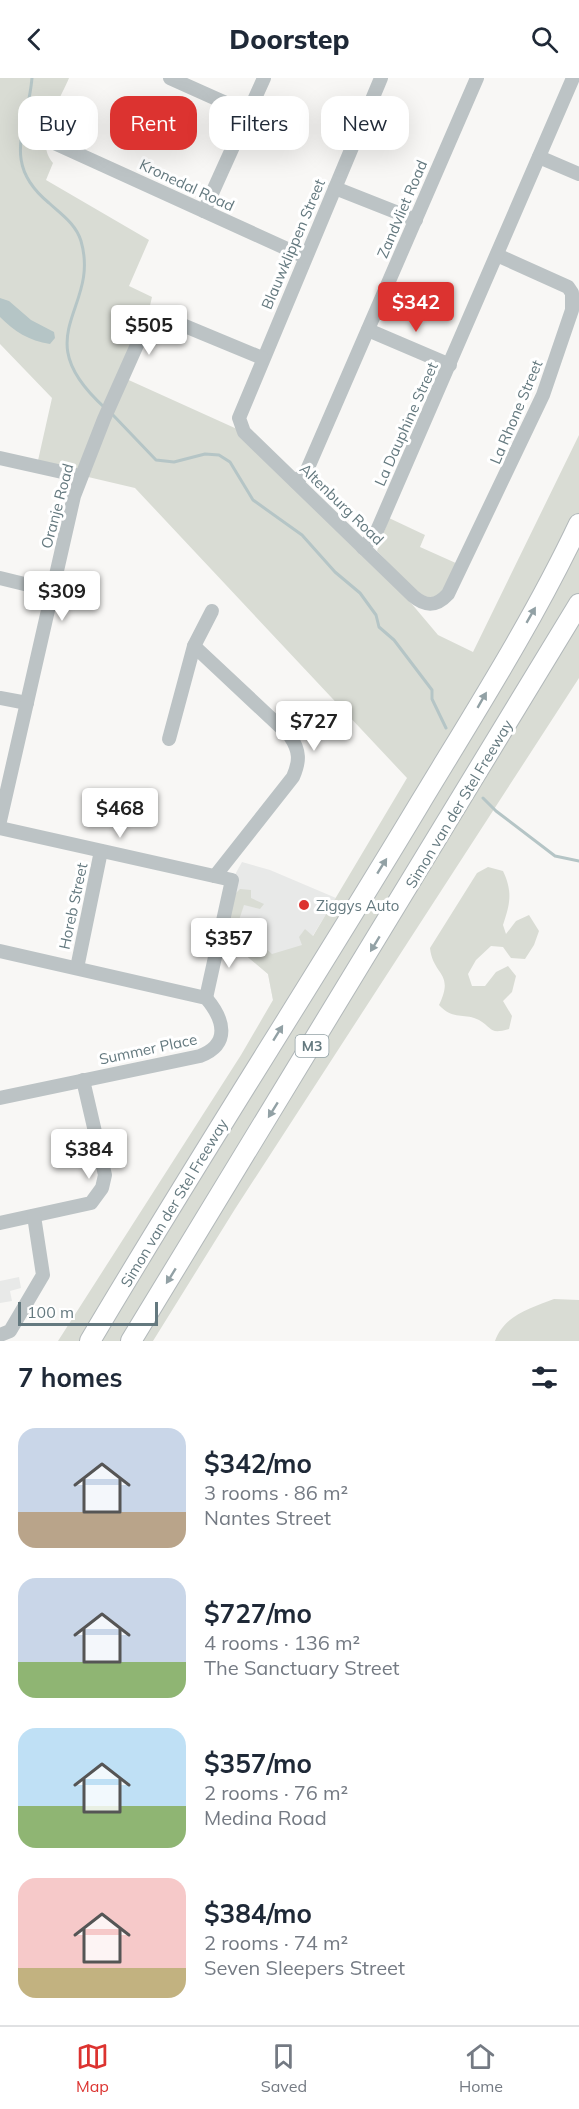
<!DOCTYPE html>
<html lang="en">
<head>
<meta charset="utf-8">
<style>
	:root { --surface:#fff; --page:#f2f2f3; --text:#1f2937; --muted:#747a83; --line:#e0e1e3; --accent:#dc3330 }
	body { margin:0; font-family:Mulish,sans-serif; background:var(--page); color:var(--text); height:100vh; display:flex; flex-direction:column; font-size:22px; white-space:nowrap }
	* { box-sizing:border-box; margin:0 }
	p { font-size:20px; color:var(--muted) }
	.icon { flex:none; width:33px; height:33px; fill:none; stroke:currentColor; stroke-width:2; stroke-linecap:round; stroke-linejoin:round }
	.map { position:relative; height:1263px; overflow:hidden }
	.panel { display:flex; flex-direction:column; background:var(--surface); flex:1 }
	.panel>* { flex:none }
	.guide { position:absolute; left:18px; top:18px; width:543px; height:54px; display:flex; gap:12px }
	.scale { position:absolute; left:18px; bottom:15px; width:140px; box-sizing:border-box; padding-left:6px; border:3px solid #64797f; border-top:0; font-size:16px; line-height:21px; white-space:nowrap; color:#64797f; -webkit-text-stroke:4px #fff; paint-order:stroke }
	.price { position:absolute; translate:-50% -51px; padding:0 14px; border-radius:6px; background:#fff; color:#222; font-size:20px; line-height:39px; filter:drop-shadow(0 2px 3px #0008) }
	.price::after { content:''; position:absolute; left:50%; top:36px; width:18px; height:14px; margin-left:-9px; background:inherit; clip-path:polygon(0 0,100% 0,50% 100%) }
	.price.active { background:var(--accent); color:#fff }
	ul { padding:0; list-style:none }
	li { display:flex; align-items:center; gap:18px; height:150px; padding:0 18px }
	li span { display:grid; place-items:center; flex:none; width:168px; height:120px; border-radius:18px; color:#555 }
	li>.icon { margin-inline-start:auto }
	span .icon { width:72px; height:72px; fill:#fffc; stroke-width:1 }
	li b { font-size:26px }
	h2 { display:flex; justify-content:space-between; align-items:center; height:72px; padding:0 18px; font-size:26px }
	.pill { padding:0 21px; border-radius:18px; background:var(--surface); box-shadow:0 6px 24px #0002; font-size:21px; line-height:54px }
	.pill.active { background:var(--accent); color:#fff }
	header { display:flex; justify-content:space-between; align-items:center; height:78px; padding:0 18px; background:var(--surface); font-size:27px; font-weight:800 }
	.tabs { display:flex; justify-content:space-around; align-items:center; height:84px; border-top:2px solid var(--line); background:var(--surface); font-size:16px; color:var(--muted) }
	.tabs a { display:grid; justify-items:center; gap:3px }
	.tabs .active { color:var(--accent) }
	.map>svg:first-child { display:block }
	.built { fill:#e8e9e8 }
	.green { fill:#d9dcd4 }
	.water { fill:#b5c5c6 }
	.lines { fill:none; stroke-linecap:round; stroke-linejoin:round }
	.stream { stroke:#b5c5c6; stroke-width:3 }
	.highway-casing { stroke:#b2b8ba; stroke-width:22 }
	.minor { stroke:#bcc3c5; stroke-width:14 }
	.highway { stroke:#fff; stroke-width:20 }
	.oneway { fill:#92a1a5 }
	.poi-dot { fill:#dc3330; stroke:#fff; stroke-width:2 }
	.labels { text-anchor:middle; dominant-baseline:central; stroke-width:6; stroke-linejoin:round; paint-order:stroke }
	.shield { fill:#fff; stroke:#92a1a5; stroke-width:1.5 }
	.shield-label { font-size:14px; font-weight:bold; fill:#64797f }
	.street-label { font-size:15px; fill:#64797f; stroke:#fff }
	.poi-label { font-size:15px; fill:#64797f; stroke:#fff; text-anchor:start }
</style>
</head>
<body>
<header><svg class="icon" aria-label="back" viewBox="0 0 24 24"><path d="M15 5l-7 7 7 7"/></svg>Doorstep<svg class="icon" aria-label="search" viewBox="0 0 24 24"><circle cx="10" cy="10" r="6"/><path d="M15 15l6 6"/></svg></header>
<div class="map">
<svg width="579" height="1263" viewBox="0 0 579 1263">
	<rect width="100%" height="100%" fill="#f8f7f5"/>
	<g class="built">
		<path d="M242 784 270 792 336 820 273 922 268 896 221 856 232 802Z"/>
		<path d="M19 1199 21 1210 10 1213 12 1223 0 1225V1203Z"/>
	</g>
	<g class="green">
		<path d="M0 0H69C59 24 33 62 53 85L46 102 149 162 129 208 152 219 145 249 122 299 237 351 411 525 438 557 473 574 579 357V600L235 1131 153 1263H58L241 977 273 922 268 896 224 859 233 818 240 811 251 812V820L264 826 260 831 244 827 239 842 253 854 250 857 272 876 302 867 299 859 305 851 313 858 407 700 135 410 37 387 52 320 0 266Z"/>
		<path d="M389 440 425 457 420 469 458 486 440 519 421 520 377 473Z"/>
		<path d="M488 789 503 793C513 814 510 826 503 847L506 856 516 843 529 837 539 853 534 867 525 881 511 880 503 869 491 868 476 882 468 896 472 908H485L496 894 508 888 516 898 512 914 503 923 512 938 509 951C489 957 493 950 479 942 463 934 454 943 439 927 455 894 433 898 430 870L477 795Z"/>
		<path d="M554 1221 579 1222V1263H495C504 1237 531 1230 554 1221Z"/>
	</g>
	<path class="water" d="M0 220 9 223 31 242 54 254 55 260 50 266C29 263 14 253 0 239Z"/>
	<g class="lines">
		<g class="stream">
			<path d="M32 0C28 50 0 85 49 125 61 136 76 146 81 163 101 232 24 257 105 330"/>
			<path d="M112 336 156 382 174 384 205 376 219 377 230 384 253 422 302 457 335 494 360 515 376 537 379 549 394 562 432 612V621L446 650"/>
			<path d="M483 720 496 733 555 778 579 783"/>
		</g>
		<g class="highway-casing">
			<g id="highway">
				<path d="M90 1263C197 1082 312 905 420 725 475 634 533 543 579 446"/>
				<path d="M131 1263 579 526"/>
			</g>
		</g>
		<g class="minor">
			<path d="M170 0 248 35"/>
			<path d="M381 0 239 340 244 354 413 518C426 529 436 529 448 516L543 317 572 232V215L568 209 497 177"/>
			<path d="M54 65 305 179"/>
			<path d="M539 79 579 96"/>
			<path d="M335 110 416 142"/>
			<path d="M204 133 264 0"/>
			<path d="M368 252 450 287"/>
			<path d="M0 380 80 398"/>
			<path d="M296 404 307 392 477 0"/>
			<path d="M363 470 376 455 573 0"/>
			<path d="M0 500 53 513"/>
			<path d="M194 568 290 658C300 673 300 683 293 699L215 798"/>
			<path d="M0 620 27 625"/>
			<path d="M169 661 194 568 212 533"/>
			<path d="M0 743 74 418 104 341 145 249 155 240 168 241 262 280"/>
			<path d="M0 750 232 802 206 920"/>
			<path d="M0 873 206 920C224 941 231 966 200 978L0 1020"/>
			<path d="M77 890 101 773"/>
			<path d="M0 1145 91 1125 102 1110 105 1097 83 1002"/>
			<path d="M0 1257 10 1253 43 1197 34 1138"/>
		</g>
		<use href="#highway" class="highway"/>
	</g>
	<defs><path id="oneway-solid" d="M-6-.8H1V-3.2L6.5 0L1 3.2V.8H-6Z" transform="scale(1.5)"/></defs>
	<g class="oneway">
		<use href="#oneway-solid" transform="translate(531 537) rotate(-60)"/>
		<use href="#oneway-solid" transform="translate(482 622) rotate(-60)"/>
		<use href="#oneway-solid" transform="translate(382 788) rotate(-58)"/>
		<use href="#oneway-solid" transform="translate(375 866) rotate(121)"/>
		<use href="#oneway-solid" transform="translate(278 955) rotate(-58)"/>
		<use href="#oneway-solid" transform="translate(273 1032) rotate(122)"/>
		<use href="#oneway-solid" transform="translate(171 1198) rotate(122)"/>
	</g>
	<circle class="poi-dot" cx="304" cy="827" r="6"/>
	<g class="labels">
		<rect class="shield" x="295.5" y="957" width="33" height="22" rx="4.5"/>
		<g class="shield-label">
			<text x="312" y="968">M3</text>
		</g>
		<g class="street-label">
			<text transform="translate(187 107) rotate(25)">Kronedal Road</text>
			<text transform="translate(402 131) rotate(-67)">Zandvliet Road</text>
			<text transform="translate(293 166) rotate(-67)">Blauwklippen Street</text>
			<text transform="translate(516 334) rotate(-67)">La Rhone Street</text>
			<text transform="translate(406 346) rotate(-66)">La Dauphine Street</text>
			<text transform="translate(342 426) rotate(44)">Altenburg Road</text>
			<text transform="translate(57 428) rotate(-75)">Oranje Road</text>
			<text transform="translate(459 726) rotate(-59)">Simon van der Stel Freeway</text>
			<text transform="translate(73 828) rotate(-78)">Horeb Street</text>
			<text transform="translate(148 971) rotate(-12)">Summer Place</text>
			<text transform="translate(174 1125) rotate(-59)">Simon van der Stel Freeway</text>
		</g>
		<g class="poi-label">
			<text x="316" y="827">Ziggys Auto</text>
		</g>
	</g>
</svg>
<div class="scale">100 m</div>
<b class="price active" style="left:416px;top:255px">$342</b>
<b class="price" style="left:149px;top:278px">$505</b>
<b class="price" style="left:62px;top:544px">$309</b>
<b class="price" style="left:314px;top:674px">$727</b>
<b class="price" style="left:120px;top:761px">$468</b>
<b class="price" style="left:229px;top:891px">$357</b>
<b class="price" style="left:89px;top:1102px">$384</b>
<div class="guide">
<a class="pill">Buy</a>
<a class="pill active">Rent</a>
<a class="pill">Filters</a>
<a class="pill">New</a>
</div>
</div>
<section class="panel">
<h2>7 homes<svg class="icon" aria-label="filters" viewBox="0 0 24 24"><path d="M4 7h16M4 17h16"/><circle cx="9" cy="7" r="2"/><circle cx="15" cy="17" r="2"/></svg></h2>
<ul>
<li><span style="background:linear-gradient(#c9d6e8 70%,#b9a48a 0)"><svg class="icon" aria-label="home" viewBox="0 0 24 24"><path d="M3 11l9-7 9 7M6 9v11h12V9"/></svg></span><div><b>$342/mo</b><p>3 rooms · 86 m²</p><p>Nantes Street</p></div></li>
<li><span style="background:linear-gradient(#c9d6e8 70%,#8fb573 0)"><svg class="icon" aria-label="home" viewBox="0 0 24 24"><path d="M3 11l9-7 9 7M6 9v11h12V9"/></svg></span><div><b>$727/mo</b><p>4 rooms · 136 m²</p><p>The Sanctuary Street</p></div></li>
<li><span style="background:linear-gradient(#bfe0f5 65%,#8fb573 0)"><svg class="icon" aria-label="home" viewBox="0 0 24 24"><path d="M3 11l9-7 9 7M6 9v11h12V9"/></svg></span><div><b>$357/mo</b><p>2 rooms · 76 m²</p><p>Medina Road</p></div></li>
<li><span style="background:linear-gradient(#f6c9c9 75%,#c2b280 0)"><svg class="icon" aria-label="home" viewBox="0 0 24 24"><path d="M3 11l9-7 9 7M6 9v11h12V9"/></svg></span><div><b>$384/mo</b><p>2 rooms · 74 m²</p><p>Seven Sleepers Street</p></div></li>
</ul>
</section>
<nav class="tabs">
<a class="active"><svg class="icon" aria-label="map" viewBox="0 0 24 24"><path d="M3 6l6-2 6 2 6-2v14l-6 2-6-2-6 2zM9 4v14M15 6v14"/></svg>Map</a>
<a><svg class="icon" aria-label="saved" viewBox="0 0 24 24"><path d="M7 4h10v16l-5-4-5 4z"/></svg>Saved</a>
<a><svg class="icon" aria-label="home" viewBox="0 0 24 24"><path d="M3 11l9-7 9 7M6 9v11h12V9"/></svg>Home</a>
</nav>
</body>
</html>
